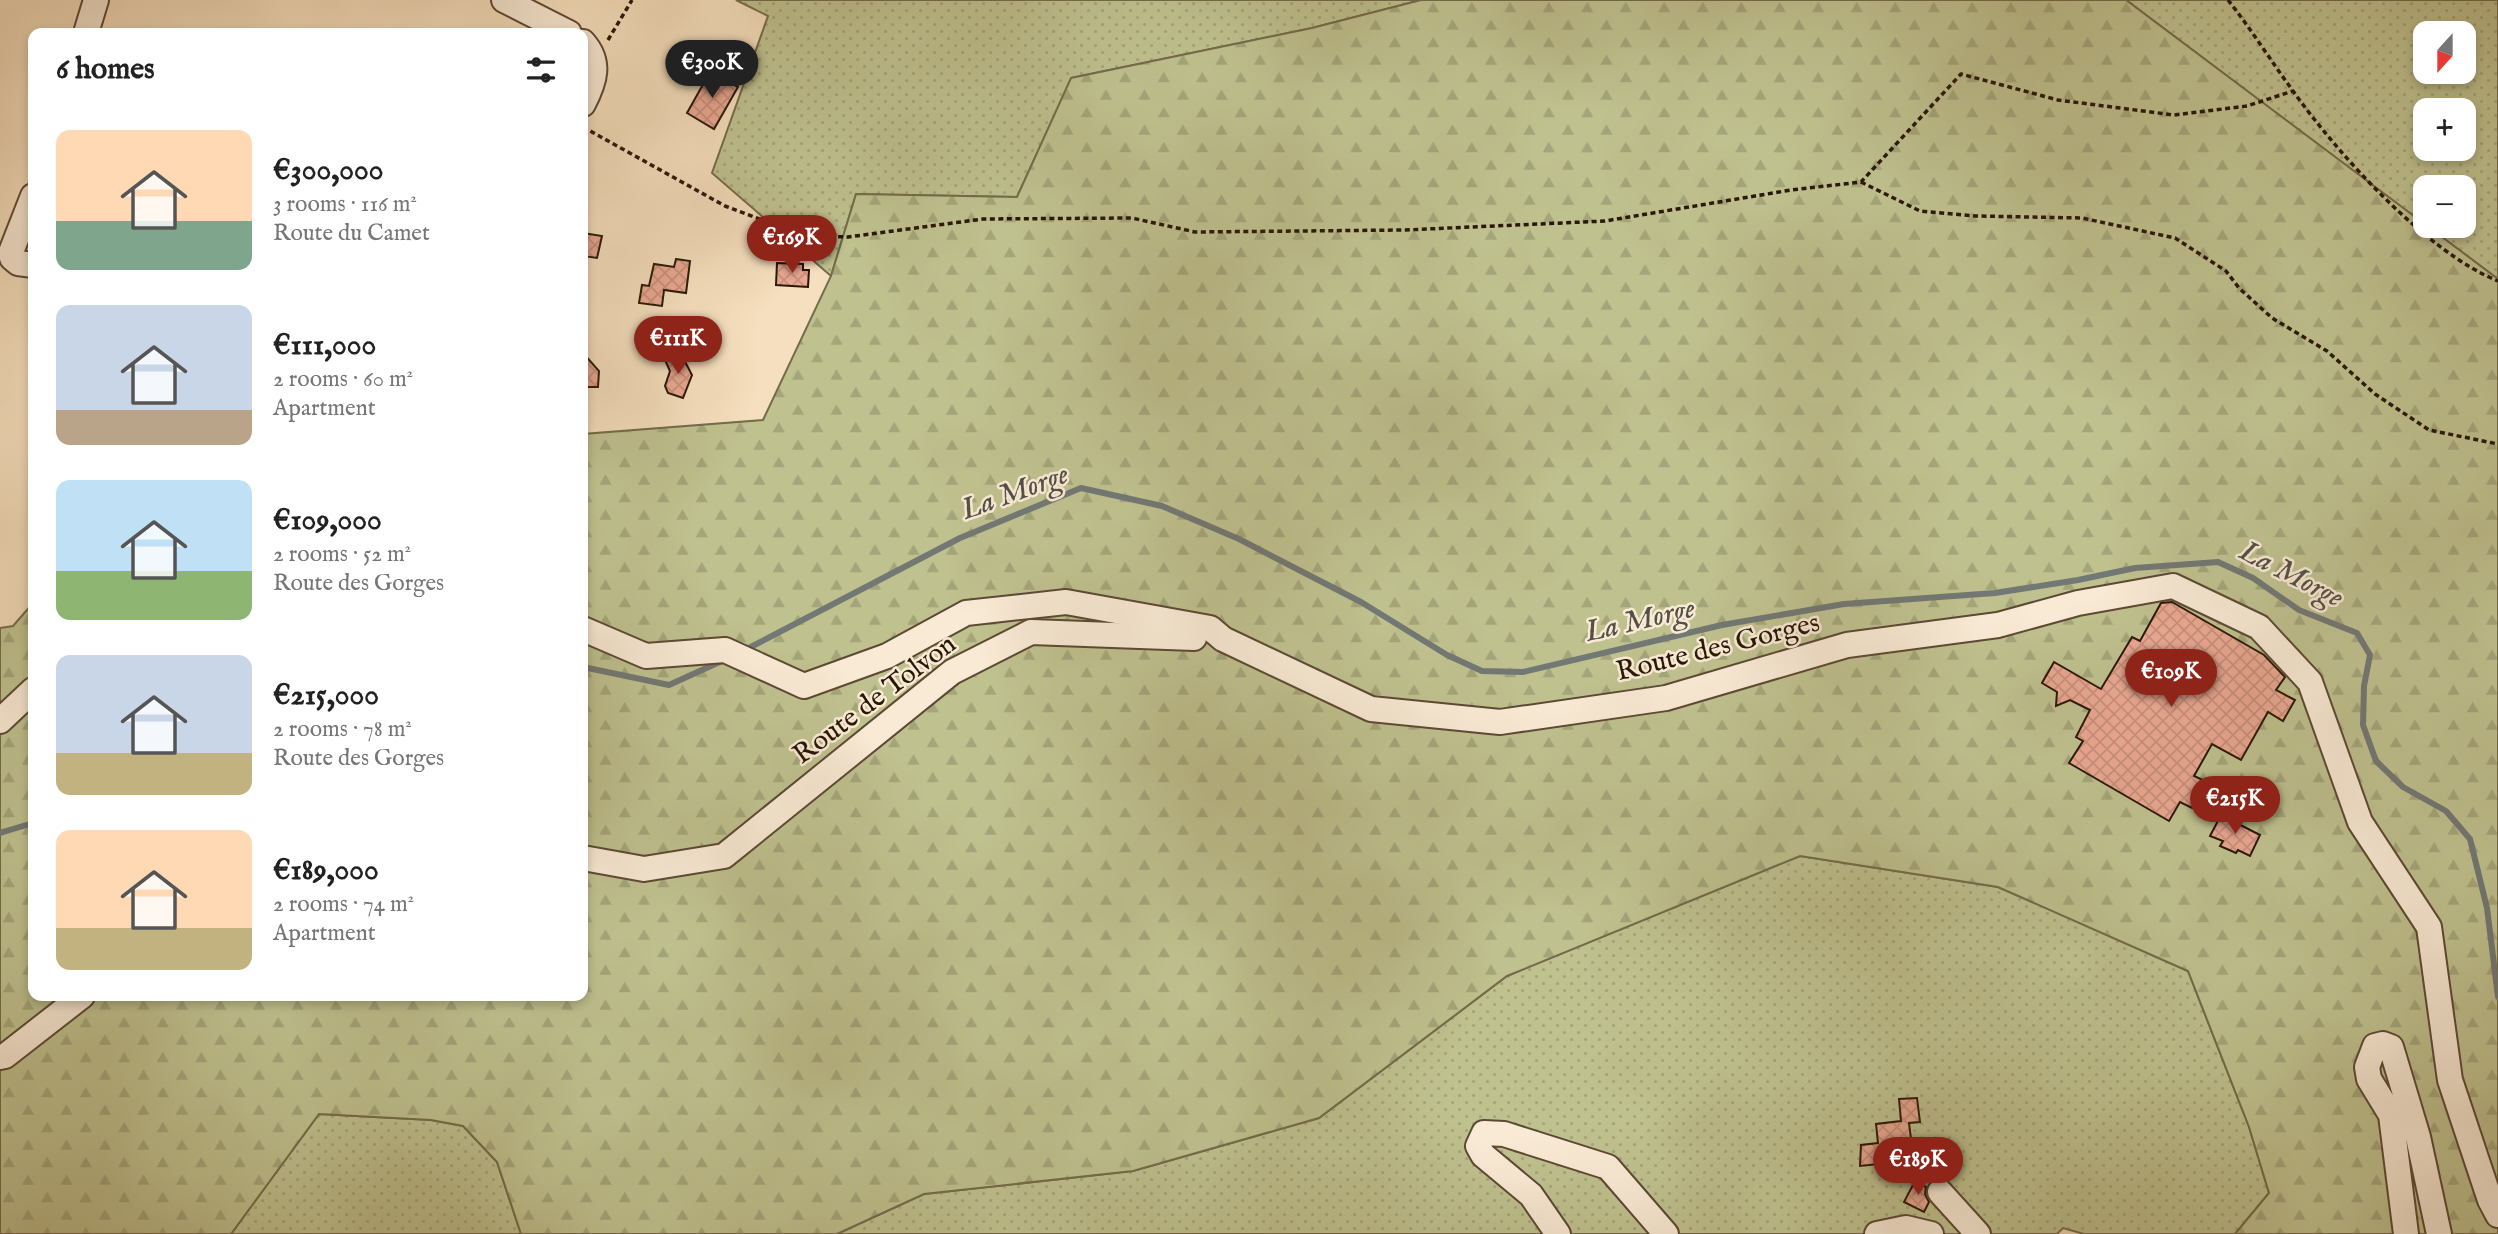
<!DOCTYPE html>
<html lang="en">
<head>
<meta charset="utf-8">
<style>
	:root { --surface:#fff; --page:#f6f6f6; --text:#222; --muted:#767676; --accent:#8f2418 }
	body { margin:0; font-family:"IM FELL English",serif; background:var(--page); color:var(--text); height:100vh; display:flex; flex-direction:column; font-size:26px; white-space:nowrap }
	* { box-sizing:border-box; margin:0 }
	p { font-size:23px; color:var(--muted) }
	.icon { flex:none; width:38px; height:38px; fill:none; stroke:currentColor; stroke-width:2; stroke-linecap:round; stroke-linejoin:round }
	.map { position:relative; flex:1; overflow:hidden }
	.details { position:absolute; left:28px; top:28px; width:560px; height:973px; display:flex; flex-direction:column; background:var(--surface); border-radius:14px; box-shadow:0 4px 10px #0003 }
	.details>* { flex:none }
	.needle { width:46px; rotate:201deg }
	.controls { position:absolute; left:2413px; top:21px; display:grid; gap:14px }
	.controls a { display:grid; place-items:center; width:63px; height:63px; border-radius:14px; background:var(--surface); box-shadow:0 4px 10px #0003; font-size:35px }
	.price { position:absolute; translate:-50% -60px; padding:0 16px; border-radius:24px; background:var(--accent); color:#fff; font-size:23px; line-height:46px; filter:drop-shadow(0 2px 4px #0008) }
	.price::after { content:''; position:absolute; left:50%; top:42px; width:21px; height:16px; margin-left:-10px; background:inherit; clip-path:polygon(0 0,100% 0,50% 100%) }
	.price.active { background:#222; color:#fff }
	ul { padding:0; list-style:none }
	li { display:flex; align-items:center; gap:21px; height:175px; padding:0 28px }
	li span { display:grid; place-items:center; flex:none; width:196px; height:140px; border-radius:14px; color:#555 }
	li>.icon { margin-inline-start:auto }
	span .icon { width:84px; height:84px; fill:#fffc; stroke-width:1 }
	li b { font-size:30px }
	h2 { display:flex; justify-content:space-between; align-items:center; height:84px; padding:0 28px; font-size:30px }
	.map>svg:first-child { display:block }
	.grass { fill:url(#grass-dots); stroke:#746c4a; stroke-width:2; fill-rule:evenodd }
	.forest { fill:url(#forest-firs); stroke:#746c4a; stroke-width:2 }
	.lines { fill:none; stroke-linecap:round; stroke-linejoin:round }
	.stream { stroke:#727874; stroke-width:6 }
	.building { fill:url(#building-cross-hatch); stroke:#291706; stroke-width:2 }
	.minor-casing { stroke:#5c4934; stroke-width:28 }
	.path { stroke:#291706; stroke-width:3.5; stroke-dasharray:5 3.5; stroke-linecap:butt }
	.minor { stroke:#f9ead5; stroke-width:24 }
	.labels { text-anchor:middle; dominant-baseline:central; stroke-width:5; stroke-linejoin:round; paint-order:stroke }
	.street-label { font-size:28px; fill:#291706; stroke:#f9ead5 }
	.water-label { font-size:30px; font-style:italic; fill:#545046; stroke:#f9ead5 }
</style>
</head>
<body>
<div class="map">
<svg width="2498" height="1234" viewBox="0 0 2498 1234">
	<defs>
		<pattern id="grass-dots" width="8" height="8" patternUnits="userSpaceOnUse" patternTransform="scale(1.75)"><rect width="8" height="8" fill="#bfc18f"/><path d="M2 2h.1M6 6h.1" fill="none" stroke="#a4a57a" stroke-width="1.8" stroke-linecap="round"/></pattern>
		<pattern id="forest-firs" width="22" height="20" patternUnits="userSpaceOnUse" patternTransform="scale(1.75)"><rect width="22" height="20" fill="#bfc18f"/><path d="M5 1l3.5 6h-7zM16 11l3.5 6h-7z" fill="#a4a57a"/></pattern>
		<pattern id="building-cross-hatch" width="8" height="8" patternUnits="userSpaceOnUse" patternTransform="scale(1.75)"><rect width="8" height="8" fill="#eaa892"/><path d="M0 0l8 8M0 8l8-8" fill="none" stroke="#c9907c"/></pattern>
	</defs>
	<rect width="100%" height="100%" fill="#f6dfbe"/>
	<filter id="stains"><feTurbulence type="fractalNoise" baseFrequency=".00286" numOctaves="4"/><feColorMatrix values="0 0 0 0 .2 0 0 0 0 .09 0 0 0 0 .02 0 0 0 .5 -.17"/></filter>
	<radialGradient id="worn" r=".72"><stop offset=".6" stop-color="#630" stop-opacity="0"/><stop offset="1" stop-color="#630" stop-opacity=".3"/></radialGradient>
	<g class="grass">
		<path d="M736 0H1421L1312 28 1072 78 1017 197 856 194 831 276 712 173 768 16Z"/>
		<path d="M2126 0H2498V279L2427 226H2464V187H2426L2425 225ZM2426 33H2464V72H2426ZM2426 110H2464V149H2426Z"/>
		<path d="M1800 856 1998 887 2188 971 2249 1127 2269 1193 2235 1234H2084L2063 1228 2057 1234H837L924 1194 1133 1171 1319 1118 1507 976Z"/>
		<path d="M319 1114 431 1120 463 1126 497 1162 521 1234H231Z"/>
	</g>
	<path class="forest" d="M1421 0H2126L2498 279V1234H2235L2269 1193 2249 1127 2188 971 1998 887 1800 856 1507 976 1319 1118 1133 1171 924 1194 837 1234H521L497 1162 463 1126 431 1120 319 1114 231 1234H0V628L13 626 33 603V996H583V434L763 420 831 276 856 194 1017 197 1071 78 1312 28Z"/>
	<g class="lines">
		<g class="stream">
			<path d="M743 651 960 538 1081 488 1162 506 1239 539 1361 602 1447 655 1482 671 1523 672 1722 625 1844 604 1995 593 2078 580 2135 568 2218 562 2253 578 2299 610 2357 633 2370 655 2364 686 2363 725 2376 761 2403 787 2446 811 2470 839 2487 908 2498 997"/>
			<path d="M583 667 669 685 724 660"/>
			<path d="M0 833 33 823"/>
		</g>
	</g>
	<g class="building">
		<path d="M710 72 738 87 714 129 687 113Z"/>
		<path d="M583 233 602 236 597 258 583 256Z"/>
		<path d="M676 259 690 261 686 293 664 290 662 306 639 303 642 285 649 286 654 264 674 267Z"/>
		<path d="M777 263 803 264V270H809L808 287 776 285Z"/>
		<path d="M680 352 692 375 683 398 668 393 665 386 670 371 665 360Z"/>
		<path d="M583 353 599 371 598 387H583Z"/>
		<path d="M2172 602 2264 655 2285 677 2276 690 2295 700 2283 721 2268 712 2241 760 2212 744 2194 776 2205 781 2192 808 2180 802 2169 821 2069 763 2083 741 2076 737 2090 710 2070 700 2056 706 2057 692 2042 683 2054 662 2101 689 2132 637 2140 641 2161 603Z"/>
		<path d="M2221 815 2260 835 2250 856 2238 850 2236 853 2220 846 2223 841 2210 836Z"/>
		<path d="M1917 1098 1920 1122 1909 1123 1911 1139 1902 1141 1898 1162 1860 1166 1861 1145 1878 1143 1876 1124 1901 1121 1899 1099Z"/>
		<path d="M1915 1181 1926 1187 1925 1194 1929 1202 1924 1212 1904 1202Z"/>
	</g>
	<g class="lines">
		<g class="minor-casing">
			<g id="minor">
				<path d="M504 0 569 33"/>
				<path d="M86 33 96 0"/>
				<path d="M583 42C601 62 595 81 583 104"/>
				<path d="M33 196 11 252 12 258 18 263 33 265"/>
				<path d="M583 629 646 656 725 650 804 686 887 656 966 613 1066 602 1210 628 1223 639 1371 709 1500 722 1666 698 1847 645 1998 625 2078 603 2173 586 2259 627 2310 682 2360 822 2429 927 2450 1080 2490 1200 2498 1215"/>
				<path d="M0 721 33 690"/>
				<path d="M583 858 644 869 724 856 952 672 1031 632 1194 638"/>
				<path d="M0 1057 5 1056 82 996"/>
				<path d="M1940 1192 1978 1234"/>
				<path d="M1558 1234 1531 1195 1483 1155 1478 1146 1484 1133 1504 1134 1608 1167 1666 1234"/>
				<path d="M1877 1234 1906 1228 1931 1234"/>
				<path d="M2406 1234 2391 1115 2369 1079 2367 1067 2375 1046 2383 1044 2391 1047 2418 1137 2439 1234"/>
			</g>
		</g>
		<g class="path">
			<path d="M2228 0C2251 29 2271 61 2293 91 2338 154 2426 252 2498 281"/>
			<path d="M608 40 632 0"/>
			<path d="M583 127 725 206 783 228 818 236 848 237 983 219 1132 218 1195 232 1405 230 1605 221 1791 190 1861 182 1961 74 2058 100 2174 115 2247 106 2293 91"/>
			<path d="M1861 182 1920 211 1975 216 2082 218 2175 238 2226 271 2239 288 2272 318 2327 351 2375 394 2429 430 2498 444"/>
		</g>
		<use href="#minor" class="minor"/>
	</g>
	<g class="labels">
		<g class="street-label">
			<text transform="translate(1718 648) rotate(-14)">Route des Gorges</text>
			<text transform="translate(875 700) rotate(-37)">Route de Tolvon</text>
		</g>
		<g class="water-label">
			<text transform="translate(1015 493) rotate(-20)">La Morge</text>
			<text transform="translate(2291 575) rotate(27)">La Morge</text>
			<text transform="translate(1640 621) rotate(-13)">La Morge</text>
		</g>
	</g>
	<rect width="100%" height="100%" filter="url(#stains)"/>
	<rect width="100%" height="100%" fill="url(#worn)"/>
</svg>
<div class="controls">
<a><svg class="needle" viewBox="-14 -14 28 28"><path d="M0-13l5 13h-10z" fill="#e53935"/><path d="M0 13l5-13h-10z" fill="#767676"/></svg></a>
<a>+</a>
<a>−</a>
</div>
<b class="price active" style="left:712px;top:100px">€300K</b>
<b class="price" style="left:792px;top:275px">€169K</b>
<b class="price" style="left:678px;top:376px">€111K</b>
<b class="price" style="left:2171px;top:709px">€109K</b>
<b class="price" style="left:2235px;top:836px">€215K</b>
<b class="price" style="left:1918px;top:1197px">€189K</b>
<section class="details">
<h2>6 homes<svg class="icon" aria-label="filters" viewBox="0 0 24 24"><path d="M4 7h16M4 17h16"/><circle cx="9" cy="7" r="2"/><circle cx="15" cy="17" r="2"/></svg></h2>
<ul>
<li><span style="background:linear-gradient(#ffd9b3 65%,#7fa58c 0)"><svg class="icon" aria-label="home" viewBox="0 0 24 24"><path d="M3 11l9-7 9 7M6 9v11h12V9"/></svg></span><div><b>€300,000</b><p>3 rooms · 116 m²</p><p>Route du Camet</p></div></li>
<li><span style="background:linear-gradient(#c9d6e8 75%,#b9a48a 0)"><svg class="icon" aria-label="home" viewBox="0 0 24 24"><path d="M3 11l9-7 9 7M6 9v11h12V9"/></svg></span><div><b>€111,000</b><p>2 rooms · 60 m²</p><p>Apartment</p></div></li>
<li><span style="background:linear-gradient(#bfe0f5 65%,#8fb573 0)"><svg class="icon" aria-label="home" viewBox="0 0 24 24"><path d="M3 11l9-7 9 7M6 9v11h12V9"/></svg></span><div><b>€109,000</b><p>2 rooms · 52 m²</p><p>Route des Gorges</p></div></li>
<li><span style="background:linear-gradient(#c9d6e8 70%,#c2b280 0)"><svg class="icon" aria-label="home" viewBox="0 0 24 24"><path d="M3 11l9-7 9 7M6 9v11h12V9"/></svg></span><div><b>€215,000</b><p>2 rooms · 78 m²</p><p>Route des Gorges</p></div></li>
<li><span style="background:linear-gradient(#ffd9b3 70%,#c2b280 0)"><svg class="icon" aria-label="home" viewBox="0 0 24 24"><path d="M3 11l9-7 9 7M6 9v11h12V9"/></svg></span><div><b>€189,000</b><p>2 rooms · 74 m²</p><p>Apartment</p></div></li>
</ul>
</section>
</div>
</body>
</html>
